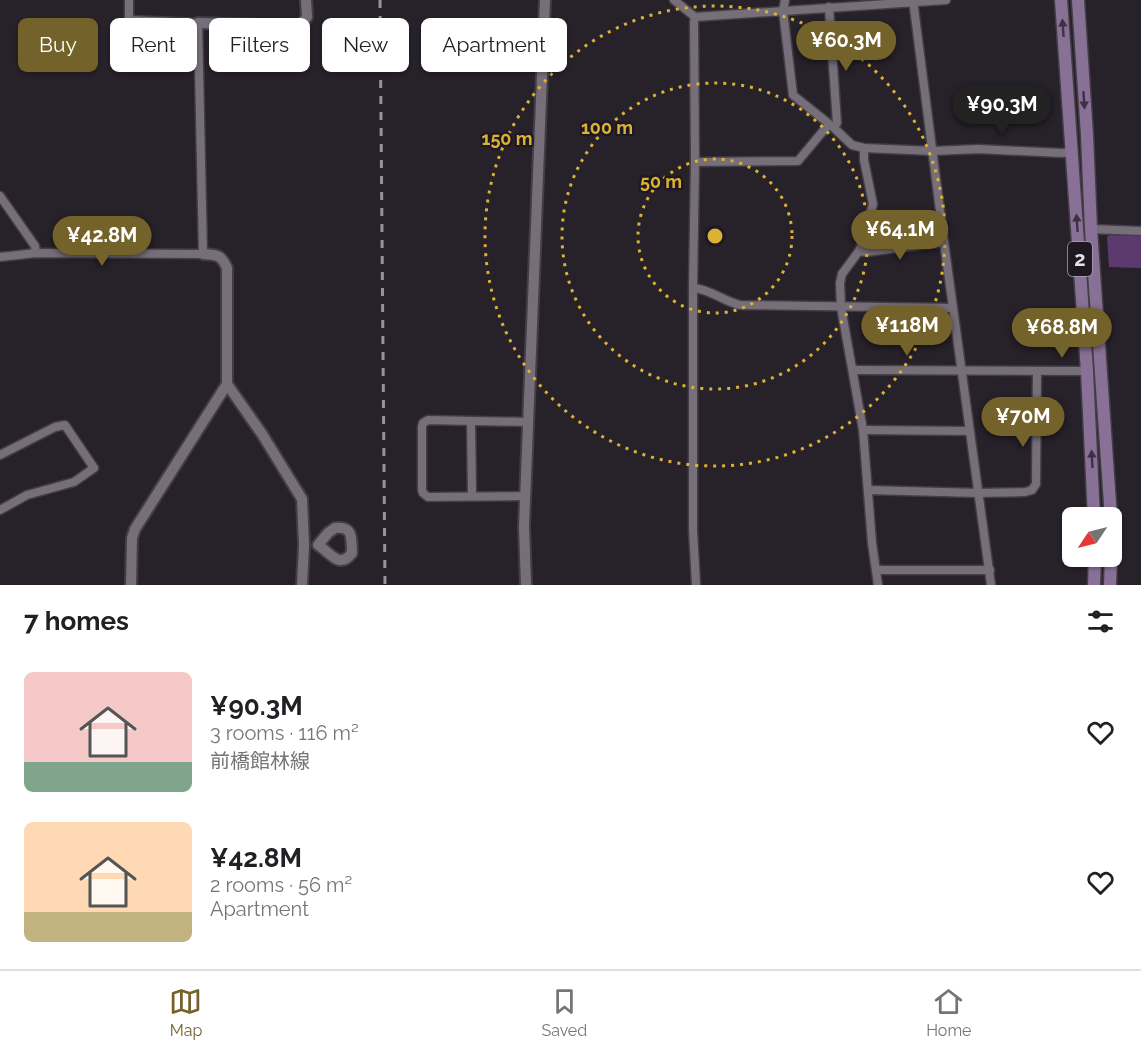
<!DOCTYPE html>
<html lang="en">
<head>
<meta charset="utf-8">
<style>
	:root { --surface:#fff; --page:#f2f2f2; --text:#202124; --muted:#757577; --line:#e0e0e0; --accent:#74622b }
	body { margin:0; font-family:Raleway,"Noto Sans JP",sans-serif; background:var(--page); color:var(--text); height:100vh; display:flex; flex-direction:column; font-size:22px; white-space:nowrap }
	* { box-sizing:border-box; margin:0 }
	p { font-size:20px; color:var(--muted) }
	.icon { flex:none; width:33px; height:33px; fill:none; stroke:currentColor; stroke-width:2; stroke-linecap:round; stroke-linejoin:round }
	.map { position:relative; height:585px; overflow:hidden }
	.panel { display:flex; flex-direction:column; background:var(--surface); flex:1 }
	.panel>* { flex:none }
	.top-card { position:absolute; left:18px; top:18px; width:600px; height:54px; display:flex; gap:12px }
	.needle { width:39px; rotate:235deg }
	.controls { position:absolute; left:1062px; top:507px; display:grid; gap:12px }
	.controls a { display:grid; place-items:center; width:60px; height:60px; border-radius:9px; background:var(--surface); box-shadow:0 2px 4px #0004; font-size:30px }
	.price { position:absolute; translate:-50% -51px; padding:0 14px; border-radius:21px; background:var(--accent); color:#fff; font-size:20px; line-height:39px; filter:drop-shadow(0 2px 3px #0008) }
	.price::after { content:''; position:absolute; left:50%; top:36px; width:18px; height:14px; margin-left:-9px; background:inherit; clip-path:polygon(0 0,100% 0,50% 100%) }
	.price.active { background:#222; color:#fff }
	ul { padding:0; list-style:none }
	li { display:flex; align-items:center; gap:18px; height:150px; padding:0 24px }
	li span { display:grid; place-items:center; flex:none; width:168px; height:120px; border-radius:9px; color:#555 }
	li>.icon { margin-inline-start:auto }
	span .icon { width:72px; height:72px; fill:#fffc; stroke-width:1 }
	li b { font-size:26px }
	h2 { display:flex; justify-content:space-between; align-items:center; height:72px; padding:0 24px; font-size:26px }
	.tag { padding:0 21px; border-radius:9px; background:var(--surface); box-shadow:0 2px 4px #0004; font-size:21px; line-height:54px }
	.tag.active { background:var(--accent); color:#fff }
	.dock { display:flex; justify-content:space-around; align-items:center; height:84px; border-top:2px solid var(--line); background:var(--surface); font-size:16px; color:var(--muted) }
	.dock a { display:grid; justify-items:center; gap:3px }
	.dock .active { color:var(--accent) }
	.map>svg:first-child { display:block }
	.green { fill:#5c3a6d }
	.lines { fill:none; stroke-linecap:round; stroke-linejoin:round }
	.street-casing { stroke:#433e46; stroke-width:11 }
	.secondary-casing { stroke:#433e46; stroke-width:14 }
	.primary-casing { stroke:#433e46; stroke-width:15 }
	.street { stroke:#766f7a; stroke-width:8 }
	.secondary { stroke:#766f7a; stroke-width:10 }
	.primary { stroke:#897097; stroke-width:12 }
	.rail { stroke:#98939b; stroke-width:3; stroke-dasharray:8 8; stroke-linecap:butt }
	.oneway { fill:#3d3244 }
	.ring { fill:none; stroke:#dbb233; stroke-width:3; stroke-dasharray:3 6 }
	.labels { text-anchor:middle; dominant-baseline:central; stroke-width:4.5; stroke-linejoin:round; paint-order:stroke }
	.shield { fill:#1d1821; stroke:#a9a5ac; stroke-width:1.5 }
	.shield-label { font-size:20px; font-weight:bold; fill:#e5e1e8 }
	.centre { fill:#dbb233; stroke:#1d1821; stroke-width:3 }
	.ring-label { font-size:18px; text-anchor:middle; font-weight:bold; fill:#dbb233; stroke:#1d1821; stroke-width:4.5; stroke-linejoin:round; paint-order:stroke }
</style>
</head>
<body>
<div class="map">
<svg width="1141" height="585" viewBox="0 0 1141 585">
	<rect width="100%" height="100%" fill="#27212a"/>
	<path class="green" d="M1111 234 1141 235V268L1109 267 1107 237Z"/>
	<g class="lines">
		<g class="street-casing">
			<g id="street">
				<path d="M674 0 695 17 946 0"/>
				<path d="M785 0 783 11 793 95 833 127 852 145 864 148 933 151 978 149 1062 153 1073 152"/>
				<path d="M913 0 944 242 991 585"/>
				<path d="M829 7 837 123 833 127"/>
				<path d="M695 17 694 22 695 162 693 288V530L696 585"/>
				<path d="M864 148V160L873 204 862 244 859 251 842 274 840 283 841 307 863 430 872 543 878 585"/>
				<path d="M695 162 798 161 829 124"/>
				<path d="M0 196 35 246 36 253"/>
				<path d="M1091 229 1141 231"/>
				<path d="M859 251 866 252 944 242"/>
				<path d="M0 257 36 253 203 254 198 23 129 20V0"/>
				<path d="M693 288C710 289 723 301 740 305L953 308"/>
				<path d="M853 370 1087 371"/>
				<path d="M471 421 472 496"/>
				<path d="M863 430 970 431"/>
				<path d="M0 455 55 427 65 425 94 468 74 482 27 495 0 510"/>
				<path d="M868 490 978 493 1025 492 1032 490 1036 484 1037 372"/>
				<path d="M525 496 428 497 423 493 422 490V427L423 423 428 420 527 422"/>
				<path d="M876 570H990"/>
			</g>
		</g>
		<g class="secondary-casing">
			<g id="secondary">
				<path d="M198 23 300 26 307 17 306 0"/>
				<path d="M227 384 262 434 302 499 304 545 302 585"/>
				<path d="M335 528C354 526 351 539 352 553 339 570 330 552 318 545L328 533Z"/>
				<path d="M131 585 132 538 135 529 227 384V268C221 254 217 255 203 254"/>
				<path d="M526 585 524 526 545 0"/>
			</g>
		</g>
		<g class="primary-casing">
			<g id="primary">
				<path d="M1061 0 1087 371 1094 518"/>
				<path d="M1078 0 1087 135 1091 229 1111 518"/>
				<path d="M1094 585 1095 556"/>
				<path d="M1110 585 1111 556"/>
			</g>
		</g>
		<use href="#street" class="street"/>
		<use href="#secondary" class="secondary"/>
		<use href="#primary" class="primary"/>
		<path class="rail" d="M380 0 385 585"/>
	</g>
	<defs><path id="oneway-solid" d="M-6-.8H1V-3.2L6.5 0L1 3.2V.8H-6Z" transform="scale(1.5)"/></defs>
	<g class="oneway">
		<use href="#oneway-solid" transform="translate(1063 28) rotate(-94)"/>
		<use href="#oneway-solid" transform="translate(1084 100) rotate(86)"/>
		<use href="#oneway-solid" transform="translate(1077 223) rotate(-94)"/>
		<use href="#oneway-solid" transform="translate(1092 459) rotate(-93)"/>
	</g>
	<g class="ring">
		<circle cx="715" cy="236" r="77"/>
		<circle cx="715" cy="236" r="153"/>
		<circle cx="715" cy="236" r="230"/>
	</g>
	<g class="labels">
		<rect class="shield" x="1068" y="242" width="24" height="34" rx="4.5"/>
		<g class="shield-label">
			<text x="1080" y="259">2</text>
		</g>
	</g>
	<circle cx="715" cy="236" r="9" class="centre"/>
	<g class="ring-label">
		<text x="607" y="134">100 m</text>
		<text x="507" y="145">150 m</text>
		<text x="661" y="188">50 m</text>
	</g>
</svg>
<div class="controls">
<a><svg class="needle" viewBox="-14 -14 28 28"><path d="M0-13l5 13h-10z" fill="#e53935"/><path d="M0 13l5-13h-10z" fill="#757577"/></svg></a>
</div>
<b class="price" style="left:846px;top:72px">¥60.3M</b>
<b class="price active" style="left:1002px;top:136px">¥90.3M</b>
<b class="price" style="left:900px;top:261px">¥64.1M</b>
<b class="price" style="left:102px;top:267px">¥42.8M</b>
<b class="price" style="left:907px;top:357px">¥118M</b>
<b class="price" style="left:1062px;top:359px">¥68.8M</b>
<b class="price" style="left:1023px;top:448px">¥70M</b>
<div class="top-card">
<a class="tag active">Buy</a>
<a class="tag">Rent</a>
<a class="tag">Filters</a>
<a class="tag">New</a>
<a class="tag">Apartment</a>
</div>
</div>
<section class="panel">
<h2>7 homes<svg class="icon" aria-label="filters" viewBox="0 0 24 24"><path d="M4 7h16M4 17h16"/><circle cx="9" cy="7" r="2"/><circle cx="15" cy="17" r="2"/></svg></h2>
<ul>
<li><span style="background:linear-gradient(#f6c9c9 75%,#7fa58c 0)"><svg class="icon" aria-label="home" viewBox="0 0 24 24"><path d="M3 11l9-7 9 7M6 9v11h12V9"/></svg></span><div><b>¥90.3M</b><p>3 rooms · 116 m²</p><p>前橋館林線</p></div><svg class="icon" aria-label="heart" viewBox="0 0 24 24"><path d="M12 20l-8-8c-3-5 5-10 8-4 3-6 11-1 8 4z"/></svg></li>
<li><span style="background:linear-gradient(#ffd9b3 75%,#c2b280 0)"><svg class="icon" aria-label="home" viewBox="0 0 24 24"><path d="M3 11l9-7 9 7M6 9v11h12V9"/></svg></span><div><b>¥42.8M</b><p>2 rooms · 56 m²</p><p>Apartment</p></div><svg class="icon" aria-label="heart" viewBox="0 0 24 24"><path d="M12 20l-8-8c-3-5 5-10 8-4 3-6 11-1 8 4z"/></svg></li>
</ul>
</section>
<nav class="dock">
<a class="active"><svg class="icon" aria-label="map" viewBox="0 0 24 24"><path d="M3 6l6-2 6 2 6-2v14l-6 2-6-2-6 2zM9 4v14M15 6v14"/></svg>Map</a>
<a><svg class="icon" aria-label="saved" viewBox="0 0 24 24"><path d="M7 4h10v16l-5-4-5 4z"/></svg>Saved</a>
<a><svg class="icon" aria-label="home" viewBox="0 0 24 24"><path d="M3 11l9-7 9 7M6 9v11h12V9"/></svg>Home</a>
</nav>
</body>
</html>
